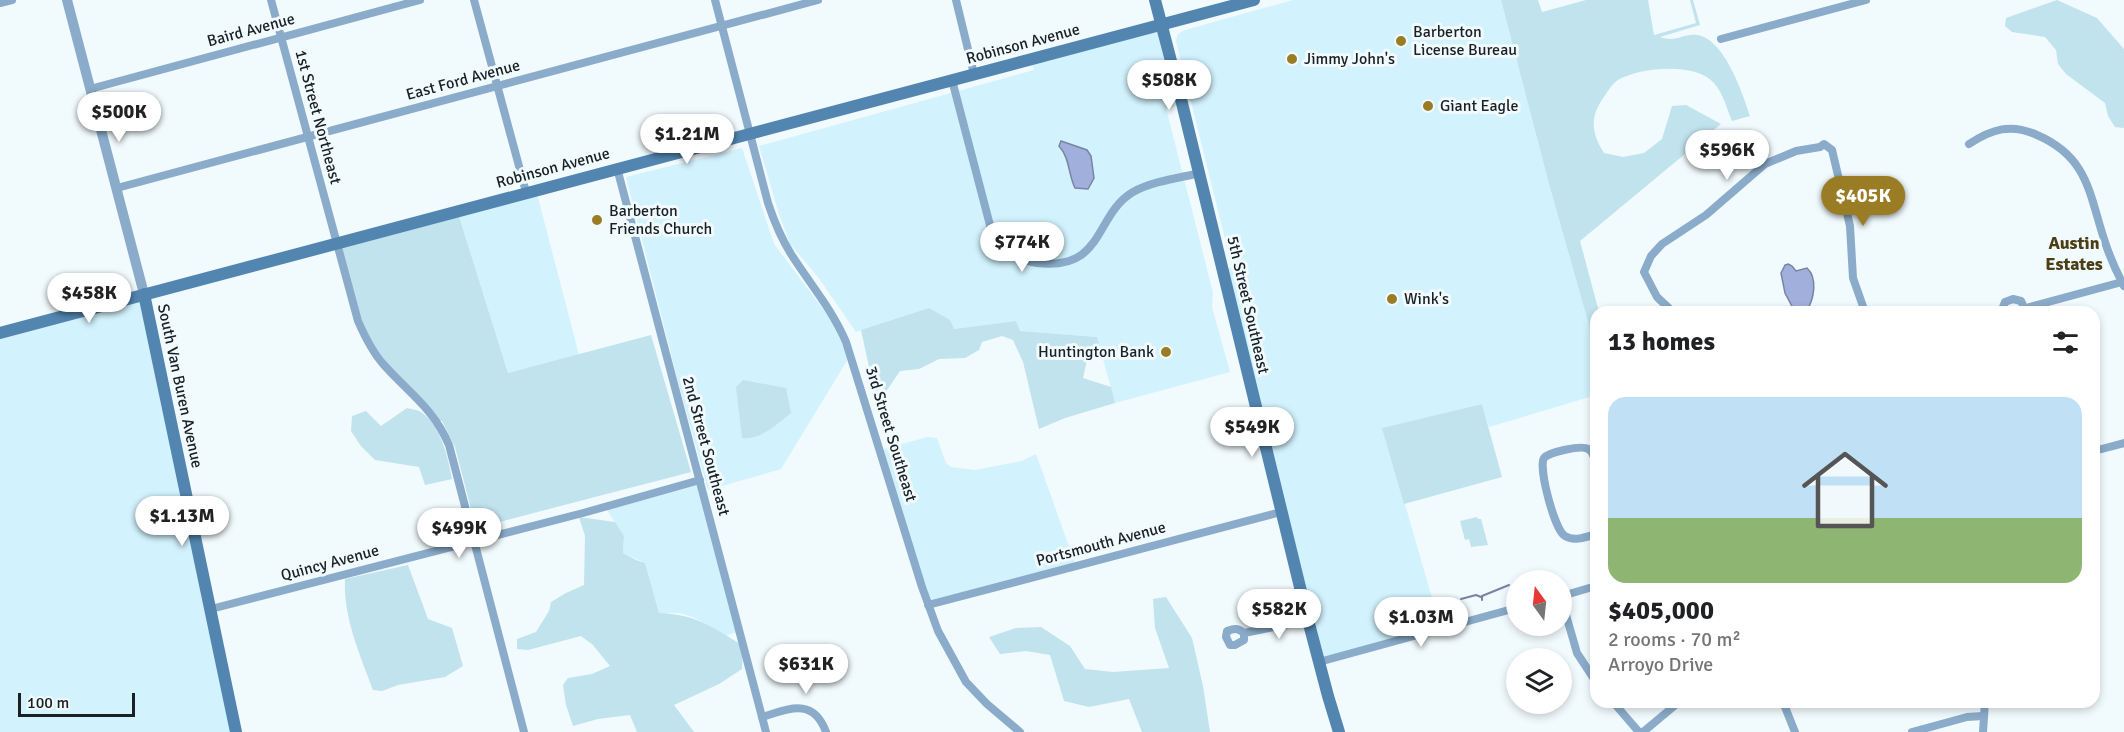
<!DOCTYPE html>
<html lang="en">
<head>
<meta charset="utf-8">
<style>
	:root { --surface:#fff; --page:#f6f6f6; --text:#202124; --muted:#757577; --line:#e0e0e0; --accent:#9a7c25 }
	body { margin:0; font-family:Signika,sans-serif; background:var(--page); color:var(--text); height:100vh; display:flex; flex-direction:column; font-size:22px; white-space:nowrap }
	* { box-sizing:border-box; margin:0 }
	p { font-size:20px; color:var(--muted) }
	.icon { flex:none; width:33px; height:33px; fill:none; stroke:currentColor; stroke-width:2; stroke-linecap:round; stroke-linejoin:round }
	.map { position:relative; flex:1; overflow:hidden }
	.side { position:absolute; left:1590px; top:306px; width:510px; height:402px; display:flex; flex-direction:column; background:var(--surface); border-radius:18px; box-shadow:0 3px 9px #0003 }
	.side>* { flex:none }
	.needle { width:39px; rotate:345deg }
	.fabs { position:absolute; left:1506px; top:570px; display:grid; gap:12px }
	.fabs a { display:grid; place-items:center; width:66px; height:66px; border-radius:50%; background:var(--surface); box-shadow:0 3px 9px #0003; font-size:30px }
	.scale { position:absolute; left:18px; bottom:15px; width:117px; box-sizing:border-box; padding-left:6px; border:3px solid #192124; border-top:0; font-size:16px; line-height:21px; white-space:nowrap; color:#192124; -webkit-text-stroke:4px #f1fafd; paint-order:stroke }
	.price { position:absolute; translate:-50% -51px; padding:0 14px; border-radius:21px; background:#fff; color:#222; font-size:20px; line-height:39px; filter:drop-shadow(0 2px 3px #0008) }
	.price::after { content:''; position:absolute; left:50%; top:36px; width:18px; height:14px; margin-left:-9px; background:inherit; clip-path:polygon(0 0,100% 0,50% 100%) }
	.price.active { background:var(--accent); color:#fff }
	ul { padding:0; list-style:none }
	li { display:grid; align-content:center; gap:12px; height:318px; padding:0 18px }
	li+li { border-top:2px solid var(--line) }
	li span { display:grid; place-items:center; height:186px; border-radius:18px; color:#555 }
	li>.icon { margin-inline-start:auto }
	span .icon { width:108px; height:108px; fill:#fffc; stroke-width:1 }
	li b { font-size:26px }
	h2 { display:flex; justify-content:space-between; align-items:center; height:72px; padding:0 18px; font-size:26px }
	.map>svg:first-child { display:block }
	.built { fill:#d2f2fd }
	.green { fill:#c0e3ee }
	.water { fill:#a1afdc; stroke:#7884a5; stroke-width:1.5 }
	.lines { fill:none; stroke-linecap:round; stroke-linejoin:round }
	.stream { stroke:#7884a5; stroke-width:2 }
	.minor { stroke:#8aabc9; stroke-width:8 }
	.tertiary { stroke:#8aabc9; stroke-width:10 }
	.secondary { stroke:#5285b0; stroke-width:12 }
	.poi-dot { fill:#9a7c25; stroke:#f1fafd; stroke-width:2 }
	.labels { text-anchor:middle; dominant-baseline:central; stroke-width:6; stroke-linejoin:round; paint-order:stroke }
	.street-label { font-size:16px; fill:#192124; stroke:#f1fafd }
	.poi-label { font-size:16px; fill:#192124; stroke:#f1fafd; text-anchor:start }
	.neighbourhood-label { font-size:18px; font-weight:bold; fill:#4b3d14; stroke:#f1fafd }
</style>
</head>
<body>
<div class="map">
<svg width="2124" height="732" viewBox="0 0 2124 732">
	<rect width="100%" height="100%" fill="#f1fafd"/>
	<g class="built">
		<path d="M1293 0H1501L1549 184 1596 350V395L1489 427 1482 404 1383 428 1441 629 1319 662 1223 270 1232 267 1176 41 1178 34 1185 30Z"/>
		<path d="M1162 24 1183 104 1166 108 1213 293 1212 307 1230 372 1115 403 1097 337 1020 331 1016 321 954 329 929 308 856 332 818 277 790 244 779 214 759 146 1034 70 1030 59Z"/>
		<path d="M742 148 774 244 835 325 848 359 781 469 708 490 680 389 626 177Z"/>
		<path d="M536 190 579 355 508 373 457 210Z"/>
		<path d="M144 294 236 732H0V333Z"/>
		<path d="M928 437 937 438 946 463 951 467 975 470 1022 461 1036 454 1076 566 928 605 880 450Z"/>
		<path d="M700 480 739 632 726 635 693 617 680 613H659L645 563 623 553 624 536 605 507Z"/>
	</g>
	<g class="green">
		<path d="M1501 0H1538L1542 12 1586 0H1648L1654 35 1696 23 1690 0H1693L1700 25 1660 37C1678 43 1682 33 1697 35 1724 38 1743 94 1750 116L1732 121C1727 109 1723 93 1714 83 1696 62 1640 67 1618 80 1613 83 1609 89 1606 94 1590 115 1590 131 1604 153L1623 157 1644 153 1662 139 1672 106 1686 105 1721 124 1580 241 1599 312H1596V350L1549 184Z"/>
		<path d="M2057 0 2097 18 2124 49V128L2115 127 2108 116 2105 103 2066 74 2058 64 2056 50 2045 37 2012 32 2005 26 2006 18Z"/>
		<path d="M457 210 508 373 651 335 691 472 476 528 455 447 442 421H437L397 379 364 334 336 242Z"/>
		<path d="M929 308 950 320 954 329 1016 321 1020 331 1097 337 1101 350 1089 351 1083 378 1111 387 1115 403 1065 418 1039 429 1023 362 1013 340 1002 336 982 342 979 350 965 358 939 359 919 369 900 371 883 396 876 399 861 330Z"/>
		<path d="M743 380 786 388 791 413C778 423 760 441 742 438L736 387Z"/>
		<path d="M1482 404 1502 477 1404 504 1382 428Z"/>
		<path d="M407 408C411 409 418 410 421 412 441 426 448 457 452 479L425 485 419 467 375 460 361 446 351 431 352 416 366 411 381 426Z"/>
		<path d="M579 517 615 522 624 536 623 553 636 560 645 563 659 613C694 614 714 627 743 646L742 669 719 684 674 705 694 732H637L630 715 598 719 573 726 566 705 563 685 568 678 592 674 610 666 593 645 581 636 528 650 517 649V639L536 632 549 611 551 602 566 593 584 585 585 536Z"/>
		<path d="M1477 517 1478 519H1481L1488 545 1471 547 1469 539 1465 540 1460 521Z"/>
		<path d="M408 565 428 619 452 628 463 666 445 677 398 685 382 691 373 690C360 655 343 617 345 579Z"/>
		<path d="M1166 597 1192 638 1203 686 1210 732H1142L1129 699 1089 707 1064 701 1050 655 1026 651 1000 654 989 637 1016 628 1041 627 1070 646 1085 669 1113 672 1169 668 1155 628 1153 599Z"/>
	</g>
	<g class="water">
		<path d="M1061 141 1087 150 1091 156 1094 178 1088 189 1075 188C1068 174 1070 158 1059 146Z"/>
		<path d="M1788 264 1792 266 1796 271 1807 268C1818 278 1814 299 1807 310H1794L1785 293 1781 273 1785 265Z"/>
	</g>
	<g class="lines">
		<g class="stream">
			<path d="M1461 599 1476 595 1481 597"/>
			<path d="M1482 600V596L1509 585"/>
		</g>
		<g class="minor">
			<path d="M271 0 358 321C365 337 373 353 384 365 409 393 434 409 449 445L524 732"/>
			<path d="M474 0 526 192"/>
			<path d="M715 0 768 203C774 221 781 238 791 254 810 284 832 309 846 342L922 587 938 631 966 682 987 704 1020 732"/>
			<path d="M956 0 974 74"/>
			<path d="M0 3 12 0"/>
			<path d="M1721 39 1866 0"/>
			<path d="M952 80 991 229C1001 247 1016 260 1037 263 1105 271 1094 215 1133 192 1153 181 1179 178 1200 173"/>
			<path d="M90 89 420 0"/>
			<path d="M1969 144C1992 129 2011 123 2037 135 2088 157 2089 193 2104 239 2109 255 2116 271 2124 286"/>
			<path d="M617 168 766 732"/>
			<path d="M117 188 818 0"/>
			<path d="M2026 308 2122 282"/>
			<path d="M1673 312 1657 297 1644 272 1651 256 1662 244 1706 215 1765 164 1796 151 1820 147 1824 144 1832 150 1850 226 1853 278 1865 312"/>
			<path d="M2001 312 2005 302 2013 299 2021 301 2026 312"/>
			<path d="M2094 451 2124 443"/>
			<path d="M1596 465C1594 459 1594 452 1588 449 1581 445 1549 452 1544 458 1538 468 1555 531 1565 536 1574 542 1586 537 1596 534"/>
			<path d="M1562 596 1596 586"/>
			<path d="M1562 601 1577 653 1596 682"/>
			<path d="M928 605 1281 512"/>
			<path d="M211 609 583 513 700 480"/>
			<path d="M1244 633V640L1235 645H1230L1226 637 1227 631C1235 628 1238 628 1244 633L1308 620"/>
			<path d="M1319 662 1516 608"/>
			<path d="M1613 702 1639 732"/>
			<path d="M1783 702 1795 732"/>
			<path d="M762 717C789 709 813 697 826 732"/>
			<path d="M1643 732 1679 702"/>
			<path d="M1912 732 1967 717 1983 716"/>
			<path d="M1983 732 1985 702"/>
		</g>
		<path class="tertiary" d="M67 0 144 294"/>
		<g class="secondary">
			<path d="M1155 0 1181 99 1308 620 1328 696 1339 732"/>
			<path d="M144 294 236 732"/>
			<path d="M0 333 1254 0"/>
		</g>
	</g>
	<g class="poi-dot">
		<circle cx="1401" cy="41" r="6"/>
		<circle cx="1292" cy="59" r="6"/>
		<circle cx="1428" cy="106" r="6"/>
		<circle cx="597" cy="220" r="6"/>
		<circle cx="1392" cy="299" r="6"/>
		<circle cx="1166" cy="352" r="6"/>
	</g>
	<g class="labels">
		<g class="street-label">
			<text transform="translate(251 30) rotate(-15)">Baird Avenue</text>
			<text transform="translate(1023 44) rotate(-15)">Robinson Avenue</text>
			<text transform="translate(463 80) rotate(-15)">East Ford Avenue</text>
			<text transform="translate(318 117) rotate(75)">1st Street Northeast</text>
			<text transform="translate(553 168) rotate(-15)">Robinson Avenue</text>
			<text transform="translate(1248 305) rotate(77)">5th Street Southeast</text>
			<text transform="translate(180 386) rotate(78)">South Van Buren Avenue</text>
			<text transform="translate(891 434) rotate(73)">3rd Street Southeast</text>
			<text transform="translate(706 446) rotate(75)">2nd Street Southeast</text>
			<text transform="translate(1101 544) rotate(-15)">Portsmouth Avenue</text>
			<text transform="translate(330 563) rotate(-15)">Quincy Avenue</text>
		</g>
		<g class="poi-label">
			<text x="1413" y="32">Barberton<tspan x="1413" dy="18">License Bureau</tspan></text>
			<text x="1304" y="59">Jimmy John's</text>
			<text x="1440" y="106">Giant Eagle</text>
			<text x="609" y="211">Barberton<tspan x="609" dy="18">Friends Church</tspan></text>
			<text x="1404" y="299">Wink's</text>
			<text x="1154" y="352" text-anchor="end">Huntington Bank</text>
		</g>
		<g class="neighbourhood-label">
			<text x="2074" y="243">Austin<tspan x="2074" dy="21">Estates</tspan></text>
		</g>
	</g>
</svg>
<div class="fabs">
<a><svg class="needle" viewBox="-14 -14 28 28"><path d="M0-13l5 13h-10z" fill="#e53935"/><path d="M0 13l5-13h-10z" fill="#757577"/></svg></a>
<a><svg class="icon" aria-label="layers" viewBox="0 0 24 24"><path d="M12 4l9 5-9 5-9-5zM3 14l9 5 9-5"/></svg></a>
</div>
<div class="scale">100 m</div>
<b class="price" style="left:1169px;top:111px">$508K</b>
<b class="price" style="left:119px;top:143px">$500K</b>
<b class="price" style="left:687px;top:165px">$1.21M</b>
<b class="price" style="left:1727px;top:181px">$596K</b>
<b class="price active" style="left:1863px;top:227px">$405K</b>
<b class="price" style="left:1022px;top:273px">$774K</b>
<b class="price" style="left:89px;top:324px">$458K</b>
<b class="price" style="left:1252px;top:458px">$549K</b>
<b class="price" style="left:182px;top:547px">$1.13M</b>
<b class="price" style="left:459px;top:559px">$499K</b>
<b class="price" style="left:1279px;top:640px">$582K</b>
<b class="price" style="left:1421px;top:648px">$1.03M</b>
<b class="price" style="left:806px;top:695px">$631K</b>
<section class="side">
<h2>13 homes<svg class="icon" aria-label="filters" viewBox="0 0 24 24"><path d="M4 7h16M4 17h16"/><circle cx="9" cy="7" r="2"/><circle cx="15" cy="17" r="2"/></svg></h2>
<ul>
<li><span style="background:linear-gradient(#bfe0f5 65%,#8fb573 0)"><svg class="icon" aria-label="home" viewBox="0 0 24 24"><path d="M3 11l9-7 9 7M6 9v11h12V9"/></svg></span><div><b>$405,000</b><p>2 rooms · 70 m²</p><p>Arroyo Drive</p></div></li>
</ul>
</section>
</div>
</body>
</html>
